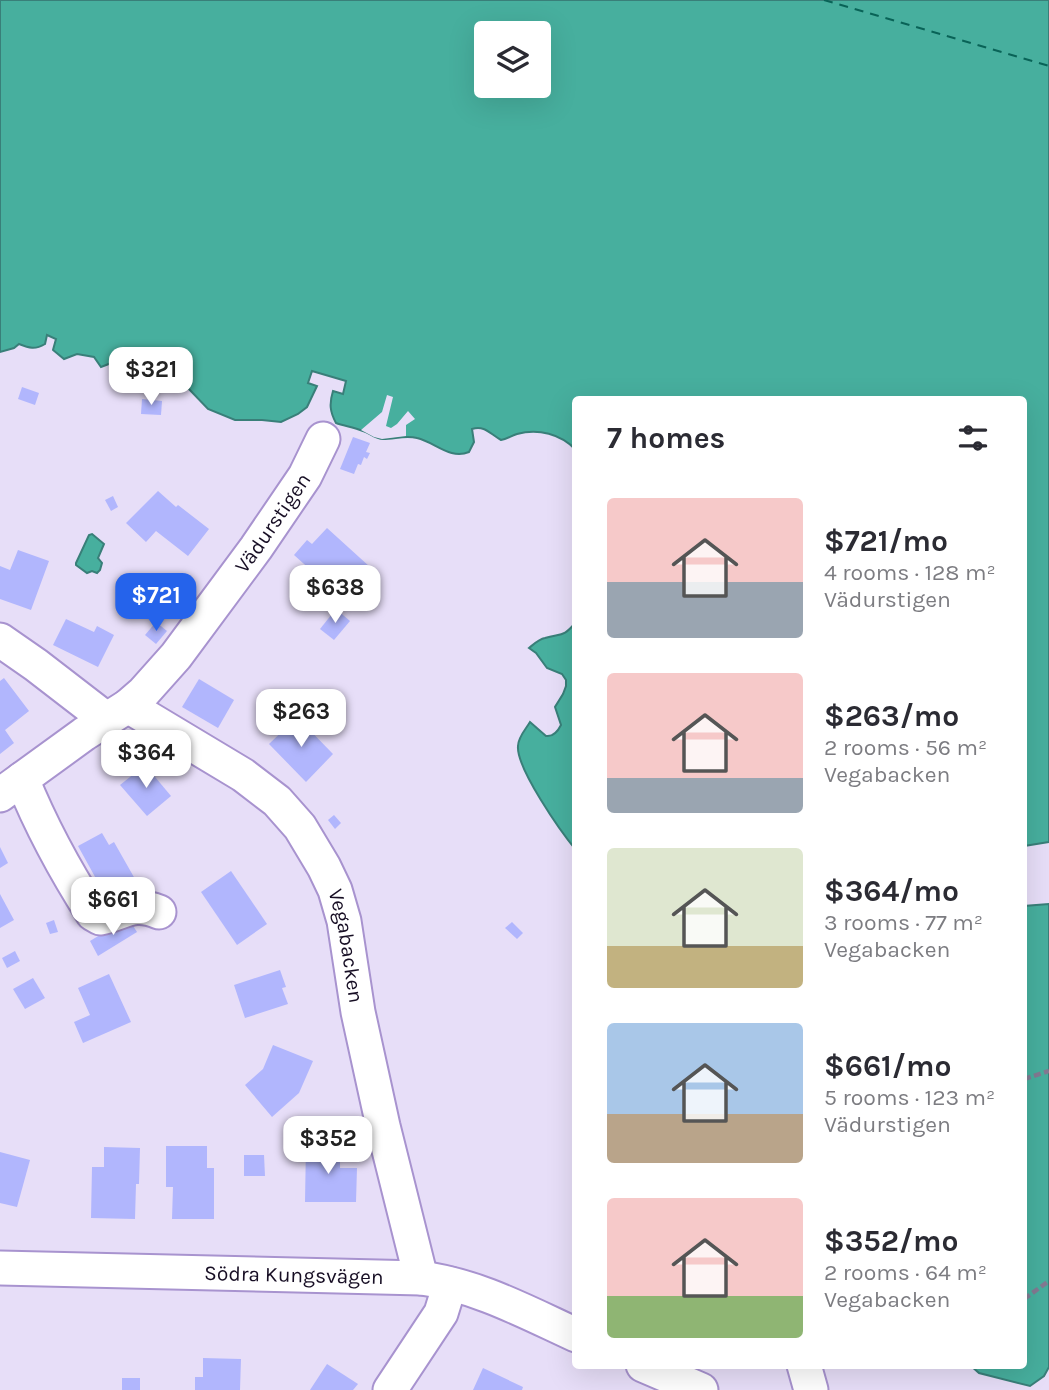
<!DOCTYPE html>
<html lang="en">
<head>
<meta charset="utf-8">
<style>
	:root { --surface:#fff; --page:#f2f2f3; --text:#2b2b33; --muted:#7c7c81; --accent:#2563eb }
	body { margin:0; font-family:Karla,sans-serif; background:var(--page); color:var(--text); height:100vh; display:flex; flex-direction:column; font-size:26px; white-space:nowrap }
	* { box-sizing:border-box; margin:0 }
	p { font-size:23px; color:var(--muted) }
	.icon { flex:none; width:38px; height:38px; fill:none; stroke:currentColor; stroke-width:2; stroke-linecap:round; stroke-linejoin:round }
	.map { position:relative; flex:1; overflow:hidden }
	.drawer { position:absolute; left:572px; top:396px; width:455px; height:973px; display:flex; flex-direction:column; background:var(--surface); border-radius:7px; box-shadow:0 7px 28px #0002 }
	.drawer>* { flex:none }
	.buttons { position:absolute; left:474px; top:21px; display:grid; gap:14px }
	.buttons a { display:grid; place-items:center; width:77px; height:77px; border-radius:7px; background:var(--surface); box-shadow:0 7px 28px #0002; font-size:35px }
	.price { position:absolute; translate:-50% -60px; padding:0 16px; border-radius:14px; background:#fff; color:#222; font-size:23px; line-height:46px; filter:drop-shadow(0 2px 4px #0008) }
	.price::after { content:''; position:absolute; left:50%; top:42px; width:21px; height:16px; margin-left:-10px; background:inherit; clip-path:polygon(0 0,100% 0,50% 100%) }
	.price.active { background:var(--accent); color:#fff }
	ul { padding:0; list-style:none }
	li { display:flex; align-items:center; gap:21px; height:175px; padding:0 35px }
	li span { display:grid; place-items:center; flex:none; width:196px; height:140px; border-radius:7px; color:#555 }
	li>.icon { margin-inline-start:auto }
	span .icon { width:84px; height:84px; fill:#fffc; stroke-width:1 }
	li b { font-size:30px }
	h2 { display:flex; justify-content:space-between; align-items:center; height:84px; padding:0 35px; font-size:30px }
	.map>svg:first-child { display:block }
	.water { fill:#47af9e; stroke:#397f79; stroke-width:2; fill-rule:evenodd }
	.pier { fill:#e7def8 }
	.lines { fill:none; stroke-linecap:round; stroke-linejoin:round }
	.ferry { stroke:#096357; stroke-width:2; stroke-dasharray:9 7; stroke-linecap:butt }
	.building { fill:#b1b6fd }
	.minor-casing { stroke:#a893cf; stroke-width:37 }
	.path { stroke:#837a92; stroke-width:4.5; stroke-dasharray:7 3.5; stroke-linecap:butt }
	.minor { stroke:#fff; stroke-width:33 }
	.labels { text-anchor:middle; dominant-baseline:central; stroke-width:5; stroke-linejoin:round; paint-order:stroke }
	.street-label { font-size:21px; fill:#170e24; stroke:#e7def8 }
</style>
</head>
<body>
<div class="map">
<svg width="1049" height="1390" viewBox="0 0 1049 1390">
	<rect width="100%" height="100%" fill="#e7def8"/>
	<g class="water">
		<path d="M0 0H1049V842L1024 846V399H576V450C561 434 538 428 517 434 511 436 507 439 501 440 490 434 485 425 472 429L474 442 469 452C450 460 435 442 417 438 405 435 395 439 383 439 375 439 370 433 363 431 354 427 344 426 336 423 330 412 329 404 333 391L343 394 346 381 312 371 308 383 317 386 307 407 298 414 281 422 262 420H235L208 409 187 387 175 385 126 371 114 362 101 367 94 357 77 354 64 359 53 350 56 339 47 335 45 344C35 350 29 348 19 344L14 348 0 352ZM486 33H539V86H486Z"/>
		<path d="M92 534 104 544 98 558 102 563 100 570 97 573 92 571 87 573 76 565V563L89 535Z"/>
		<path d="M576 622V850C561 832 516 768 518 746 518 737 526 729 530 722L546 736C553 737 558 731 561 725L555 707 563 694 566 686V680L562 674 547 668 536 653 529 648C534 644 539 639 545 638 561 633 563 638 576 622Z"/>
		<path d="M1049 904V1367L1044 1376 1030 1386 979 1373 970 1365H1024V906Z"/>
	</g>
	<path class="pier" d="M387 395 393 397 386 426 391 428 397 424 408 411 415 419 406 425V436L382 439 374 437 361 430 382 412Z"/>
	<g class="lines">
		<path class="ferry" d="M824 0 1049 66"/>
	</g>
	<g class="building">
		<path d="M22 387 39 393 35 405 18 399Z"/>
		<path d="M142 399 162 401 161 415 141 414Z"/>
		<path d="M353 437 370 443 366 452 370 453 367 459 364 457 361 465 358 464 354 474 340 469Z"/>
		<path d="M158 491 176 507 178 505 209 529 188 556 156 531 146 542 126 523Z"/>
		<path d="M113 496 118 507 111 511 105 500Z"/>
		<path d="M327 528 370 567 342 598 294 555 307 540 312 544Z"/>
		<path d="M18 550 49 561 31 610 0 599V566L10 570Z"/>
		<path d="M182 592 195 602 188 611 175 601Z"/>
		<path d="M336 609 350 621 334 640 320 629Z"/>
		<path d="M66 619 94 632 97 626 114 635 98 667 53 645Z"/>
		<path d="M156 622 167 631 156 644 145 635Z"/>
		<path d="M4 678 29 711 5 730 14 743 0 754V681Z"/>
		<path d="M199 679 234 700 218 728 182 707Z"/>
		<path d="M297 717 333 754 306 782 269 744Z"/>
		<path d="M145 765 171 796 147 816 120 785Z"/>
		<path d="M334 815 341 823 335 829 328 820Z"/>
		<path d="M102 833 109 845 114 842 135 879 105 895 78 846Z"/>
		<path d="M0 847 8 863 0 868Z"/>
		<path d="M231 871 267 924 237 945 201 892Z"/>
		<path d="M0 894 14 920 0 928Z"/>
		<path d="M128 918 137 932 98 956 90 941Z"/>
		<path d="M54 920 58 932 50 934 46 923Z"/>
		<path d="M512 922 523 933 517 939 505 928Z"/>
		<path d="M15 951 20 961 7 968 2 958Z"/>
		<path d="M280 970 286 987 282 988 288 1004 245 1018 234 985Z"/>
		<path d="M109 974 131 1022 83 1043 74 1022 90 1015 78 988Z"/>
		<path d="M33 978 45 998 25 1009 13 989Z"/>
		<path d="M273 1045 313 1061 299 1093 272 1117 245 1085 263 1069Z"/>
		<path d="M306 1144 340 1145V1168H357L356 1202H305Z"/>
		<path d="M166 1146H207V1168H214V1219H172L173 1187H166Z"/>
		<path d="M104 1147 140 1148 139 1184H136L135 1219 91 1218 92 1167H104Z"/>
		<path d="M0 1152 30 1160 17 1207 0 1203Z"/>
		<path d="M244 1155H264L265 1176H244Z"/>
		<path d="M203 1358 241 1359 240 1390H195V1377H203Z"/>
		<path d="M327 1364 358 1384 353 1390H310Z"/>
		<path d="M483 1368 523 1387 522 1390H473Z"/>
		<rect x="122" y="1378" width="18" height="12"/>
	</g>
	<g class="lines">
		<g class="minor-casing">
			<g id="minor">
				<path d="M0 640 36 665 106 719"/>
				<path id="s1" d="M128 706 243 775 277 801 300 827 324 867 335 890 344 921 358 1012 383 1126 421 1278"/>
				<path d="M22 779C41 826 66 872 93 914L100 918C125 913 132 901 159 912"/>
				<path id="s2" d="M0 795 84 734 128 706 143 693 176 656 256 548 305 476 323 439"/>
				<path id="s3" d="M0 1268 421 1278C476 1285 526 1312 576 1335"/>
				<path d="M643 1365 701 1390"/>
				<path d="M804 1365 811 1390"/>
				<path d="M390 1390 441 1313 450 1284"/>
			</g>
		</g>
		<g class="path">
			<path d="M1024 1079 1049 1071"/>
			<path d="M1024 1299 1049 1281"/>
		</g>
		<use href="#minor" class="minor"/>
	</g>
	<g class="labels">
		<g class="street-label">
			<text stroke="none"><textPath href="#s2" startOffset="390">Vädurstigen</textPath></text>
			<text stroke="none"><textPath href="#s1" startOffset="341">Vegabacken</textPath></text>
			<text stroke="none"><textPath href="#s3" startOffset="294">Södra Kungsvägen</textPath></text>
		</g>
	</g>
</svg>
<div class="buttons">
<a><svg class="icon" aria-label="layers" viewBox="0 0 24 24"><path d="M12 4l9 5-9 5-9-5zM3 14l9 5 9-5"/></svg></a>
</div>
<b class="price" style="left:151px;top:407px">$321</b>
<b class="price" style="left:335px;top:625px">$638</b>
<b class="price active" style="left:156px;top:633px">$721</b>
<b class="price" style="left:301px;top:749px">$263</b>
<b class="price" style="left:146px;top:790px">$364</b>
<b class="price" style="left:113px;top:937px">$661</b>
<b class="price" style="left:328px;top:1176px">$352</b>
<section class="drawer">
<h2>7 homes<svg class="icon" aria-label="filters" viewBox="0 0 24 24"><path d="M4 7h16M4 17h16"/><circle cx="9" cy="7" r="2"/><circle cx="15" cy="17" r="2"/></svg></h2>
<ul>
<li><span style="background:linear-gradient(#f6c9c9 60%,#9aa5b1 0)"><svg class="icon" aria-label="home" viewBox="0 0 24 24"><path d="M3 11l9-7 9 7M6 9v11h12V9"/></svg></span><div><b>$721/mo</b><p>4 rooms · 128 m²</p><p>Vädurstigen</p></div></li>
<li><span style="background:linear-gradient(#f6c9c9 75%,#9aa5b1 0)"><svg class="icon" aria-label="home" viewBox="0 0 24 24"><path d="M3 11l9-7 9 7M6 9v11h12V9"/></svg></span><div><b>$263/mo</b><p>2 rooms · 56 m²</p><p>Vegabacken</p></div></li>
<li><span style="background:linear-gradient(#dfe7d0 70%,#c2b280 0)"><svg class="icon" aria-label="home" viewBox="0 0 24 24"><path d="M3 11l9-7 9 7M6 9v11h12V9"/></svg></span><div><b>$364/mo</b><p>3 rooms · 77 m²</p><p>Vegabacken</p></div></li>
<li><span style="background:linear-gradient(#a9c7e8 65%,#b9a48a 0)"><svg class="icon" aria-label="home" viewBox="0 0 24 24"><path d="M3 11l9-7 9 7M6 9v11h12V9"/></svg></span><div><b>$661/mo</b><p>5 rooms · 123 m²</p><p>Vädurstigen</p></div></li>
<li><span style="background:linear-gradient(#f6c9c9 70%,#8fb573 0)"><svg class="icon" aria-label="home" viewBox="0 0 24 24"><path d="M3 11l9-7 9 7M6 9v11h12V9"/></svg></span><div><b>$352/mo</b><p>2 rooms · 64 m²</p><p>Vegabacken</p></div></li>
</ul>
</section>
</div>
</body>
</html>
